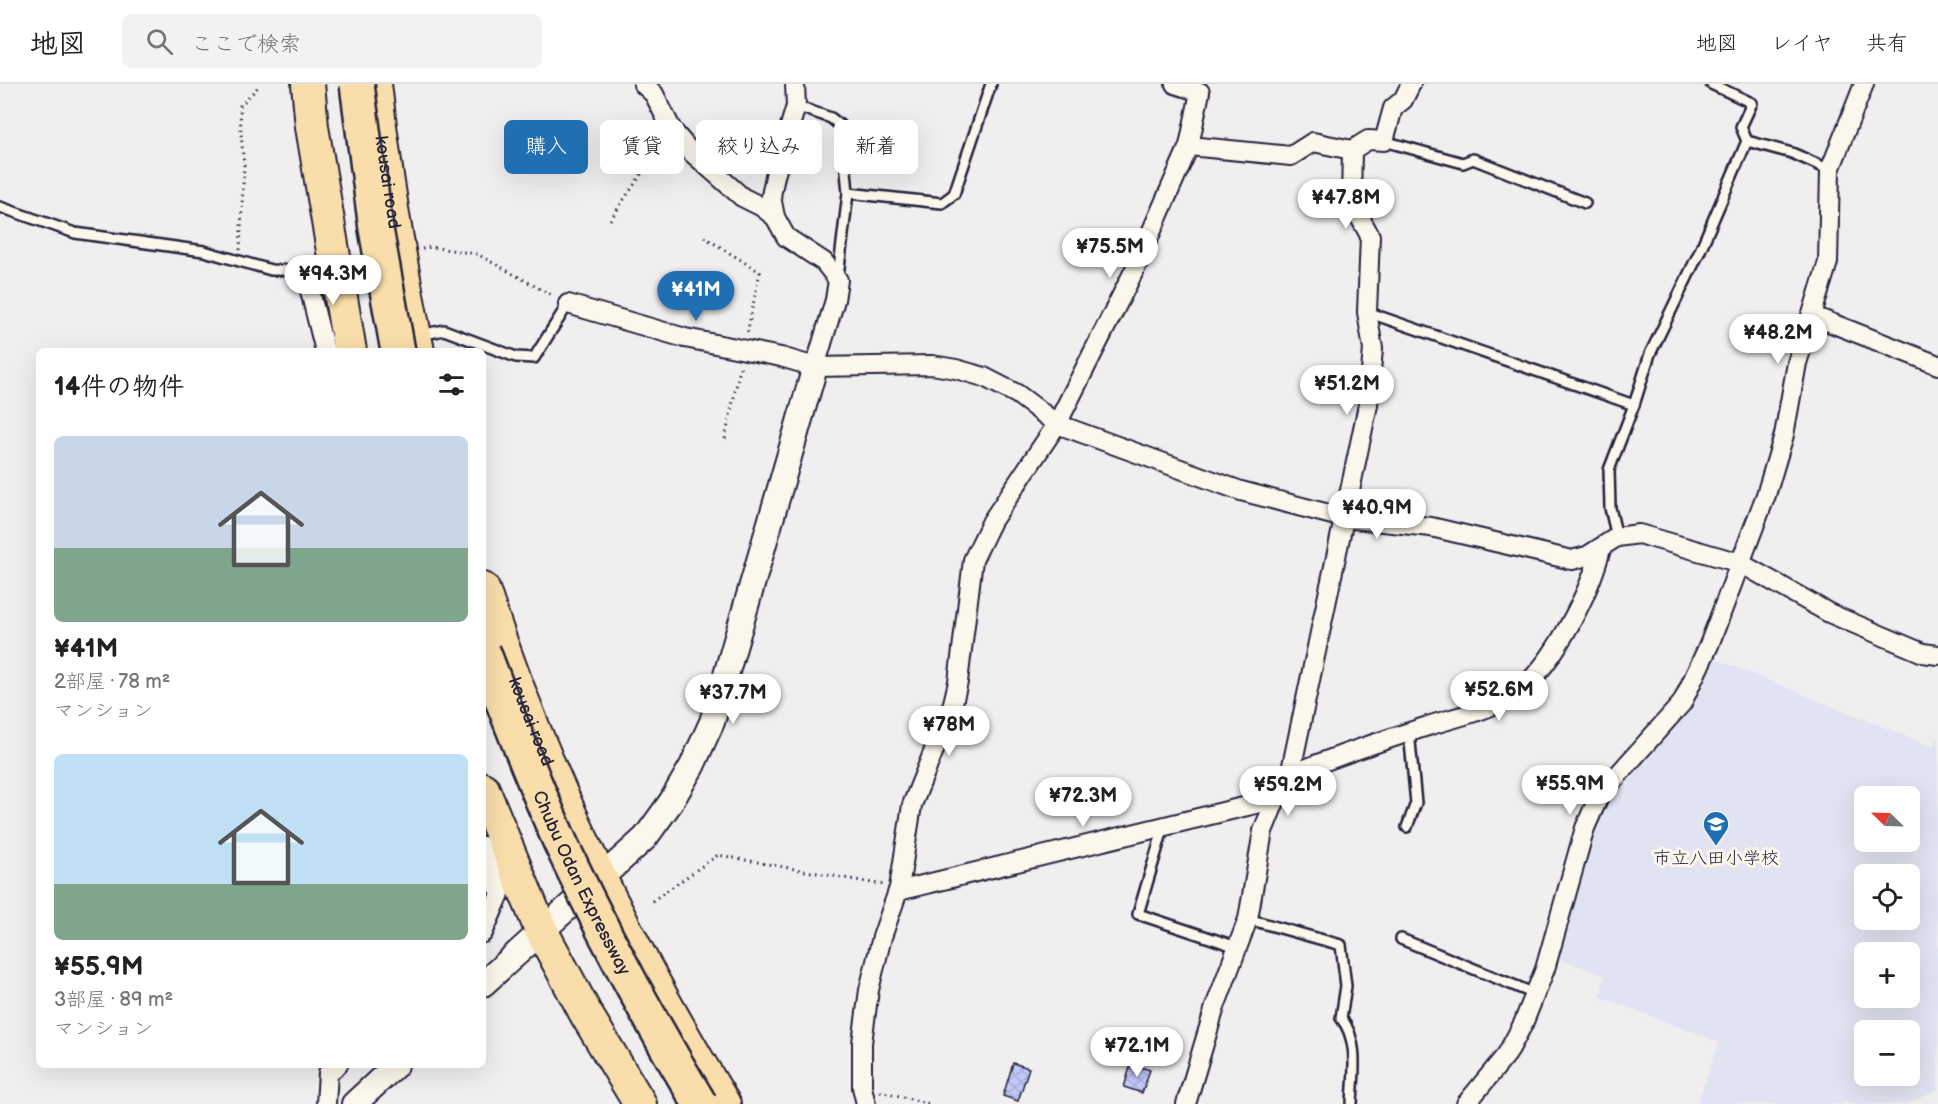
<!DOCTYPE html>
<html lang="ja">
<head>
<meta charset="utf-8">
<style>
	:root { --surface:#fff; --page:#f2f2f2; --text:#222; --muted:#767676; --line:#e0e0e0; --accent:#1f6fb2 }
	body { margin:0; font-family:"Balsamiq Sans","Klee One",sans-serif; background:var(--page); color:var(--text); height:100vh; display:flex; flex-direction:column; font-size:22px; white-space:nowrap }
	* { box-sizing:border-box; margin:0 }
	p { font-size:20px; color:var(--muted) }
	.icon { flex:none; width:33px; height:33px; fill:none; stroke:currentColor; stroke-width:2; stroke-linecap:round; stroke-linejoin:round }
	.map { position:relative; flex:1; overflow:hidden }
	.details { position:absolute; left:36px; top:264px; width:450px; height:720px; display:flex; flex-direction:column; background:var(--surface); border-radius:9px; box-shadow:0 6px 24px #0002 }
	.details>* { flex:none }
	.guide { position:absolute; left:504px; top:36px; width:570px; height:54px; display:flex; gap:12px }
	.needle { width:39px; rotate:293deg }
	.tools { position:absolute; left:1854px; top:702px; display:grid; gap:12px }
	.tools a { display:grid; place-items:center; width:66px; height:66px; border-radius:9px; background:var(--surface); box-shadow:0 6px 24px #0002; font-size:30px }
	.price { position:absolute; translate:-50% -51px; padding:0 14px; border-radius:21px; background:#fff; color:#222; font-size:20px; line-height:39px; filter:drop-shadow(0 2px 3px #0008) }
	.price::after { content:''; position:absolute; left:50%; top:36px; width:18px; height:14px; margin-left:-9px; background:inherit; clip-path:polygon(0 0,100% 0,50% 100%) }
	.price.active { background:var(--accent); color:#fff }
	ul { padding:0; list-style:none }
	li { display:grid; align-content:center; gap:12px; height:318px; padding:0 18px }
	li span { display:grid; place-items:center; height:186px; border-radius:9px; color:#555 }
	li>.icon { margin-inline-start:auto }
	span .icon { width:108px; height:108px; fill:#fffc; stroke-width:1 }
	li b { font-size:26px }
	h2 { display:flex; justify-content:space-between; align-items:center; height:72px; padding:0 18px; font-size:26px }
	.pill { padding:0 21px; border-radius:9px; background:var(--surface); box-shadow:0 6px 24px #0002; font-size:21px; line-height:54px }
	.pill.active { background:var(--accent); color:#fff }
	header { display:flex; align-items:center; gap:36px; box-sizing:border-box; height:84px; padding:0 30px; background:var(--surface); border-bottom:2px solid var(--line) }
	header strong { font-size:28px }
	nav { display:flex; gap:33px; margin-inline-start:auto; font-size:21px }
	.search { width:420px; height:54px; background:var(--page); display:flex; align-items:center; gap:15px; box-sizing:border-box; padding:0 21px; border-radius:9px; color:var(--muted); font-size:22px }
	.map>svg:first-child { display:block }
	.built { fill:#e2e3f2; fill-rule:evenodd }
	.building { fill:url(#building-cross-hatch); stroke:#22223b; stroke-width:1.5 }
	.lines { fill:none; stroke-linecap:round; stroke-linejoin:round }
	.service-casing { stroke:#22223b; stroke-width:14 }
	.minor-casing { stroke:#22223b; stroke-width:22 }
	.tertiary-casing { stroke:#22223b; stroke-width:28 }
	.trunk-casing { stroke:#22223b; stroke-width:36 }
	.path { stroke:#22223b; stroke-width:3; stroke-dasharray:1.5 4.5; stroke-linecap:butt }
	.service { stroke:#fbf7ec; stroke-width:9 }
	.minor { stroke:#fbf7ec; stroke-width:18 }
	.tertiary { stroke:#fbf7ec; stroke-width:24 }
	.trunk { stroke:#f9ddab; stroke-width:32 }
	.motorway-bridge-casing { stroke:#22223b; stroke-width:38; stroke-linecap:butt }
	.motorway-bridge { stroke:#f9ddab; stroke-width:33 }
	.labels { text-anchor:middle; dominant-baseline:central; stroke-width:6; stroke-linejoin:round; paint-order:stroke }
	.street-label { font-size:18px; fill:#22223b; stroke:#fbf7ec }
	.poi-label { font-size:18px; fill:#22223b; stroke:#fbf7ec }
</style>
</head>
<body>
<header>
<strong>地図</strong>
<div class="search"><svg class="icon" aria-label="search" viewBox="0 0 24 24"><circle cx="10" cy="10" r="6"/><path d="M15 15l6 6"/></svg>ここで検索</div>
<nav><a>地図</a><a>レイヤ</a><a>共有</a></nav>
</header>
<div class="map">
<svg width="1938" height="1020" viewBox="0 0 1938 1020">
	<defs>
		<pattern id="building-cross-hatch" width="8" height="8" patternUnits="userSpaceOnUse" patternTransform="scale(1.5)"><rect width="8" height="8" fill="#c3c8fa"/><path d="M0 0l8 8M0 8l8-8" fill="none" stroke="#a7acd7"/></pattern>
	</defs>
	<rect width="100%" height="100%" fill="#f0eeef"/>
	<filter id="ink" filterUnits="userSpaceOnUse"><feTurbulence type="fractalNoise" baseFrequency=".0167" numOctaves="2"/><feDisplacementMap in="SourceGraphic" scale="12" xChannelSelector="R" yChannelSelector="G"/><feConvolveMatrix kernelMatrix="1 2 1 2 8 2 1 2 1" color-interpolation-filters="sRGB"/></filter>
	<g filter="url(#ink)">
		<path class="built" d="M1711 573 1933 663 1938 650V1006L1906 1020H1857L1843 1017 1842 1020H1697L1719 958 1600 913 1605 892 1552 872 1592 733 1648 666 1689 625ZM1864 712H1910V758H1864ZM1864 790H1910V836H1864ZM1864 868H1910V914H1864ZM1864 946H1910V992H1864Z"/>
		<g class="building">
			<path d="M1013 979 1029 984 1018 1017 1003 1012Z"/>
			<path d="M1131 980 1150 986 1142 1009 1124 1003Z"/>
		</g>
		<g class="lines">
			<g class="service-casing">
				<g id="service">
					<path d="M796 22 831 34 842 43 848 109 838 193"/>
					<path d="M1384 57 1463 79 1473 75 1585 119"/>
					<path d="M1747 57 1792 69 1830 86"/>
					<path d="M848 109 942 119 954 110 991 0"/>
					<path d="M0 123 75 149 204 167 271 186 333 187"/>
					<path d="M1367 228 1634 321"/>
					<path d="M420 251 444 246 516 273 534 274 568 220"/>
					<path d="M1617 453 1610 424 1609 386 1634 321 1650 270 1699 169 1747 57 1741 43 1752 19 1711 0"/>
					<path d="M1164 742 1138 830 1237 863"/>
					<path d="M1407 743 1416 719 1409 648"/>
					<path d="M1248 835 1341 861 1346 902 1341 934C1360 957 1353 992 1352 1020"/>
					<path d="M1401 855 1535 910"/>
				</g>
			</g>
			<g class="minor-casing">
				<g id="minor">
					<path d="M643 0 654 10 672 46 690 67 742 113 762 123 775 133 786 153 824 178 838 196 835 216 815 283"/>
					<path d="M1189 62 1291 72 1313 58 1352 66 1368 56 1384 57 1393 24 1403 16 1411 0"/>
					<path d="M775 133 771 112 775 92 796 22 795 0"/>
					<path d="M305 187 325 267"/>
					<path d="M568 220 685 254 781 273 815 283 932 281 956 285 984 293 1017 310 1057 340 1241 407 1344 434 1431 443 1572 476 1587 472 1617 453 1639 450 1740 479 1829 529 1923 569 1938 571"/>
					<path d="M1811 231 1938 281"/>
					<path d="M1290 691C1335 672 1381 657 1428 642 1458 632 1495 626 1521 605 1555 578 1590 507 1601 465"/>
					<path d="M483 762 500 810 483 849"/>
					<path d="M898 807 1276 715"/>
					<path d="M326 1020 328 989 338 981"/>
					<path d="M866 1020 862 1003V959L869 906 882 853 899 804 912 721 953 619 958 598 973 476 992 437 1057 340 1135 185 1189 62 1200 8 1175 0"/>
					<path d="M1186 1020 1215 923 1248 835 1263 747 1276 715 1290 691 1368 321 1373 265 1367 228 1370 152 1351 117 1352 66"/>
					<path d="M1466 1020 1507 970 1523 940 1545 885 1585 744 1599 712 1682 619 1709 561 1766 411 1784 351 1797 279 1828 178 1830 86 1864 0"/>
				</g>
			</g>
			<g class="tertiary-casing">
				<g id="tertiary">
					<path d="M483 900 645 754 671 718 692 682 712 638 726 591 815 283"/>
					<path d="M354 1020 396 981"/>
				</g>
			</g>
			<g class="trunk-casing">
				<g id="trunk">
					<path d="M308 0 312 43 350 267"/>
					<path id="s1" d="M375 0C385 90 400 179 418 267"/>
					<path id="s2" d="M483 505C542 686 625 858 724 1020"/>
					<path d="M483 705 541 846 586 930 640 1020"/>
				</g>
			</g>
			<g class="path">
				<path d="M610 136 662 60"/>
				<path d="M704 153 760 188 747 250"/>
				<path d="M422 165 431 163 477 170 553 212"/>
				<path d="M240 166 244 81 241 50 240 22 258 3V0"/>
				<path d="M725 355 741 280"/>
				<path d="M652 817 718 771 883 801"/>
				<path d="M880 1007 930 1020"/>
			</g>
			<use href="#service" class="service"/>
			<use href="#minor" class="minor"/>
			<use href="#tertiary" class="tertiary"/>
			<use href="#trunk" class="trunk"/>
			<g class="motorway-bridge-casing">
				<g id="motorway-bridge">
					<path d="M357 0 376 145 398 267"/>
					<path id="s3" d="M483 567C508 632 533 698 562 762 603 850 650 937 700 1020"/>
				</g>
			</g>
			<use href="#motorway-bridge" class="motorway-bridge"/>
		</g>
	</g>
	<defs>
		<g id="school-pin" transform="scale(1.35)"><path d="M0 17L-7.5 6A9.5 9.5 0 1 1 7.5 6Z" fill="#1f6fb2" stroke="#fbf7ec"/><path d="M0-5L7-2L0 1L-7-2ZM-4 1L0 2.5L4 1V4Q0 6-4 4Z" fill="#fff"/></g>
	</defs>
	<g fill-rule="evenodd">
		<use href="#school-pin" x="1716" y="740"/>
	</g>
	<g class="labels">
		<g class="street-label">
			<text stroke="none"><textPath href="#s1" startOffset="99">kousai road</textPath></text>
			<text stroke="none"><textPath href="#s2" startOffset="141">kousai road</textPath></text>
			<text stroke="none"><textPath href="#s3" startOffset="252">Chubu Odan Expressway</textPath></text>
		</g>
		<g class="poi-label">
			<text x="1716" y="774">市立八田小学校</text>
		</g>
	</g>
</svg>
<div class="tools">
<a><svg class="needle" viewBox="-14 -14 28 28"><path d="M0-13l5 13h-10z" fill="#e53935"/><path d="M0 13l5-13h-10z" fill="#767676"/></svg></a>
<a><svg class="icon" aria-label="locate" viewBox="0 0 24 24"><circle cx="12" cy="12" r="6"/><path d="M12 2v4M12 18v4M2 12h4M18 12h4"/></svg></a>
<a>+</a>
<a>−</a>
</div>
<b class="price" style="left:1346px;top:146px">¥47.8M</b>
<b class="price" style="left:1110px;top:195px">¥75.5M</b>
<b class="price" style="left:333px;top:222px">¥94.3M</b>
<b class="price active" style="left:696px;top:238px">¥41M</b>
<b class="price" style="left:1778px;top:281px">¥48.2M</b>
<b class="price" style="left:1347px;top:332px">¥51.2M</b>
<b class="price" style="left:1377px;top:456px">¥40.9M</b>
<b class="price" style="left:1499px;top:638px">¥52.6M</b>
<b class="price" style="left:733px;top:641px">¥37.7M</b>
<b class="price" style="left:949px;top:673px">¥78M</b>
<b class="price" style="left:1570px;top:732px">¥55.9M</b>
<b class="price" style="left:1288px;top:733px">¥59.2M</b>
<b class="price" style="left:1083px;top:744px">¥72.3M</b>
<b class="price" style="left:1137px;top:994px">¥72.1M</b>
<div class="guide">
<a class="pill active">購入</a>
<a class="pill">賃貸</a>
<a class="pill">絞り込み</a>
<a class="pill">新着</a>
</div>
<section class="details">
<h2>14件の物件<svg class="icon" aria-label="filters" viewBox="0 0 24 24"><path d="M4 7h16M4 17h16"/><circle cx="9" cy="7" r="2"/><circle cx="15" cy="17" r="2"/></svg></h2>
<ul>
<li><span style="background:linear-gradient(#c9d6e8 60%,#7fa58c 0)"><svg class="icon" aria-label="home" viewBox="0 0 24 24"><path d="M3 11l9-7 9 7M6 9v11h12V9"/></svg></span><div><b>¥41M</b><p>2部屋 · 78 m²</p><p>マンション</p></div></li>
<li><span style="background:linear-gradient(#bfe0f5 70%,#7fa58c 0)"><svg class="icon" aria-label="home" viewBox="0 0 24 24"><path d="M3 11l9-7 9 7M6 9v11h12V9"/></svg></span><div><b>¥55.9M</b><p>3部屋 · 89 m²</p><p>マンション</p></div></li>
</ul>
</section>
</div>
</body>
</html>
